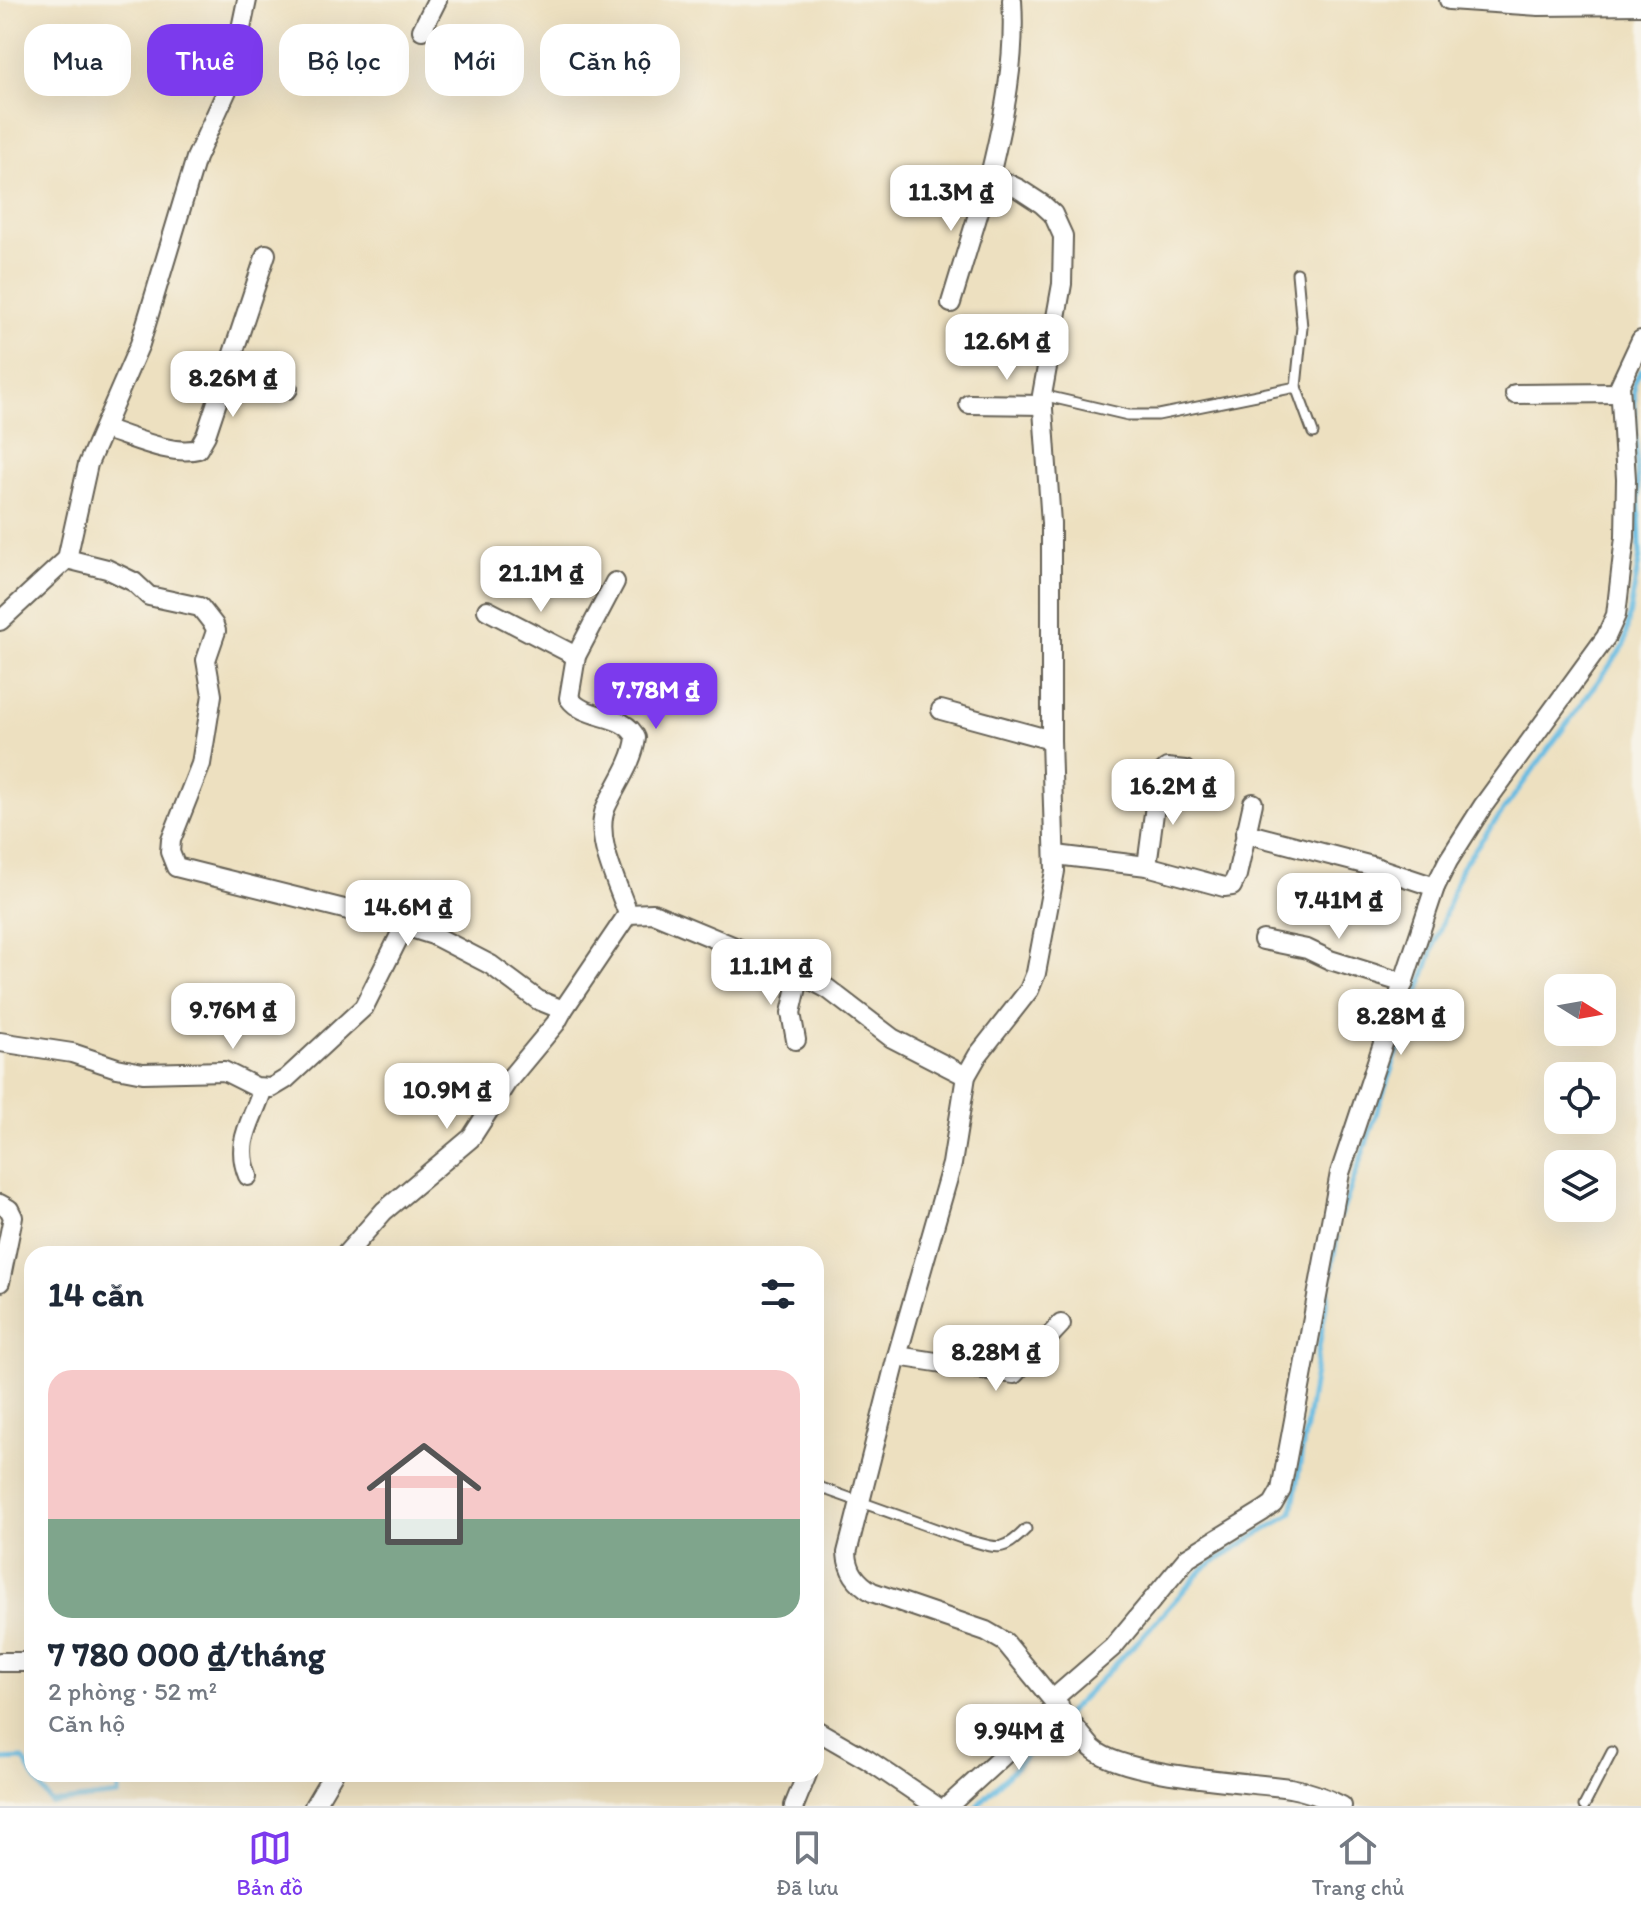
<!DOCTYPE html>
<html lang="vi">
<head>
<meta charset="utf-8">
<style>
	:root { --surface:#fff; --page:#f6f6f7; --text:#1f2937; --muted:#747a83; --line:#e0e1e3; --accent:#7c3aed }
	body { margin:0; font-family:Itim,sans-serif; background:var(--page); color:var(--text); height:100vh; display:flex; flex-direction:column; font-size:30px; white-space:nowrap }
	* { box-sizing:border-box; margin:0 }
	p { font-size:26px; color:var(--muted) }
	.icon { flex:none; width:44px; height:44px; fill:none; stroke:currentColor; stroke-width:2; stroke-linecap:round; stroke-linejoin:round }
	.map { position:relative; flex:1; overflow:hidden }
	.side { position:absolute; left:24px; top:1246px; width:800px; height:536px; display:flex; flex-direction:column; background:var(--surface); border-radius:24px; box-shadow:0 8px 32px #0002 }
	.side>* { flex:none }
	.banner { position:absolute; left:24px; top:24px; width:800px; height:72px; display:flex; gap:16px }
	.needle { width:52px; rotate:101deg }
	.tools { position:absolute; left:1544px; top:974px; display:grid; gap:16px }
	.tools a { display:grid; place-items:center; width:72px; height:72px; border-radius:16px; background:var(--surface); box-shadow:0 8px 32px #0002; font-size:40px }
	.price { position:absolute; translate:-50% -68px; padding:0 18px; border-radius:16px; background:#fff; color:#222; font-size:26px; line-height:52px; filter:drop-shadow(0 2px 4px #0008) }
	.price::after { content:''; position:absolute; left:50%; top:48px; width:24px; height:18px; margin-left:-12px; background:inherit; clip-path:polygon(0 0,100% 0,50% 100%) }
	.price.active { background:var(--accent); color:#fff }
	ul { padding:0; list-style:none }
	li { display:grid; align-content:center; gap:16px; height:424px; padding:0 24px }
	li span { display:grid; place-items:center; height:248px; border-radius:24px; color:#555 }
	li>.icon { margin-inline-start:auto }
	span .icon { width:144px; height:144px; fill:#fffc; stroke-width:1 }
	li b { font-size:34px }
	h2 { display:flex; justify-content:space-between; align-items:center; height:96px; padding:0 24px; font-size:34px }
	.chip { padding:0 28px; border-radius:24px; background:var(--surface); box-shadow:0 8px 32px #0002; font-size:28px; line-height:72px }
	.chip.active { background:var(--accent); color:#fff }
	.menu { display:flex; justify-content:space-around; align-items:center; height:112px; border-top:2px solid var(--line); background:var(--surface); font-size:22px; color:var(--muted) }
	.menu a { display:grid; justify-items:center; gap:4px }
	.menu .active { color:var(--accent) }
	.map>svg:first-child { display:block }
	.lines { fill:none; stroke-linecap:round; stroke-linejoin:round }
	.stream { stroke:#66bbe2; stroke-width:5 }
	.service-casing { stroke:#656155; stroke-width:13 }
	.minor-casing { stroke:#656155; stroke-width:22 }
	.service { stroke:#fff; stroke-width:9 }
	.minor { stroke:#fff; stroke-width:18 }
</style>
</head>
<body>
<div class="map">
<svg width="1641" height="1806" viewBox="0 0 1641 1806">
	<rect width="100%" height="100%" fill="#f7f3e8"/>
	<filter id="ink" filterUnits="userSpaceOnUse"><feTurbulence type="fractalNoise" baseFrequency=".0125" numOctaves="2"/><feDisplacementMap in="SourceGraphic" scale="16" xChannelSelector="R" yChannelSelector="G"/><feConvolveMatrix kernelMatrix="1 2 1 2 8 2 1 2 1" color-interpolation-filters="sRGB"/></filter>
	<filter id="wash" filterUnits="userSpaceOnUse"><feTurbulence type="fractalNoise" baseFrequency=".006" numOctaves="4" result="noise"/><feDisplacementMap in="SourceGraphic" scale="32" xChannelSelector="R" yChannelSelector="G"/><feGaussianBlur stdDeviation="1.8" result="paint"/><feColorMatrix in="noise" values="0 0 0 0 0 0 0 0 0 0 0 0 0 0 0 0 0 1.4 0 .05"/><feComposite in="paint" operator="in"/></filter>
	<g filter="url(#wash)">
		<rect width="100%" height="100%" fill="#ede0c0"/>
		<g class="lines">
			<g class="stream">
				<path d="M1341 1216 1461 868 1624 646 1640 555 1634 382 1641 370"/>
				<path d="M0 1760 23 1759 32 1773"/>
				<path d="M32 1774 51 1803 118 1795V1774"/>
				<path d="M977 1806 1141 1638 1204 1568 1292 1513 1337 1237"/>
			</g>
		</g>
	</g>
	<g filter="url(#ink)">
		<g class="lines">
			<g class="service-casing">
				<g id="service">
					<path d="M1296 387 1302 327 1297 273"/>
					<path d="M1042 395 1128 415H1158L1296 387 1313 433"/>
					<path d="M816 1486 964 1539C996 1547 1001 1555 1026 1529"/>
					<path d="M1584 1806 1612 1752"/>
				</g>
			</g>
			<g class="minor-casing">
				<g id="minor">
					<path d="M1012 0C1016 59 1004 118 990 175L1019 189 1042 204 1053 214 1063 236 1062 284 1042 395 1051 523V740L1055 871 1036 973 1029 990 978 1055 966 1076 952 1164 897 1356 847 1553C848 1571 856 1582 872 1592L986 1631 1005 1642 1092 1748C1122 1776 1246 1782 1290 1788 1308 1791 1326 1798 1342 1806"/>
					<path d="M1449 0 1539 6 1641 5"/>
					<path d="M422 30 437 0"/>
					<path d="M951 303 990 175"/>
					<path d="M229 363 288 389"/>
					<path d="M1515 394 1620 393"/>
					<path d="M969 404 1043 405"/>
					<path d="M105 429C132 437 171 456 198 449L206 435 266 254"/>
					<path d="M67 559 107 569 134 582 149 596 200 607 214 625 216 631 206 660 212 695 201 764 171 840 170 852 176 867 376 917 433 935 491 965 538 1000 563 1010 628 914 653 913 800 974 828 989 892 1038 966 1076"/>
					<path d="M615 582 576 656 569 698C585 721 625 712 636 738 633 763 616 785 606 807 593 837 618 884 628 914"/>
					<path d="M487 610 576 656"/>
					<path d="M0 621 67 559 88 464 140 344 196 158 229 86 247 0"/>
					<path d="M941 710 1051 740"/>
					<path d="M1245 833 1372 866 1435 887"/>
					<path d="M1056 855 1147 866 1224 887 1232 886 1237 875 1253 803"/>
					<path d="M1147 866 1159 775 1167 768 1185 770"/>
					<path d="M1263 940 1307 949 1330 960 1404 983"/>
					<path d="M796 1040 791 1013 800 974"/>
					<path d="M0 1042 72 1053 117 1068 143 1073 224 1071 256 1087 271 1088 286 1079 364 1007 405 925"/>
					<path d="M248 1176C234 1141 253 1121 263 1088"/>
					<path d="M0 1204 9 1209 13 1217 0 1282"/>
					<path d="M346 1254 384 1211 471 1138 507 1082 556 1023 563 1010"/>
					<path d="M897 1356 1014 1374 1061 1324"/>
					<path d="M0 1662H32"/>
					<path d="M1053 1699 1113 1647 1188 1557 1263 1511 1273 1504 1281 1490 1340 1173 1435 887 1448 861 1483 806 1606 637 1616 615 1625 537 1626 479 1620 385 1641 340"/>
					<path d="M816 1730 868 1760 936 1806"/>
					<path d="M314 1806 333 1774"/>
					<path d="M794 1806 807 1774"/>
					<path d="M948 1806 1059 1705"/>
				</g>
			</g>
			<use href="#service" class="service"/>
			<use href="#minor" class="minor"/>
		</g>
	</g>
</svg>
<div class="tools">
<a><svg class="needle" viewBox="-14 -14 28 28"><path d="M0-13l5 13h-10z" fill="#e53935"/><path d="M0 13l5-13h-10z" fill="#747a83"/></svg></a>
<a><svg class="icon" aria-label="locate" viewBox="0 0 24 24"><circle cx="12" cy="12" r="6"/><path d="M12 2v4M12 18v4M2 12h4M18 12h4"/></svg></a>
<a><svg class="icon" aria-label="layers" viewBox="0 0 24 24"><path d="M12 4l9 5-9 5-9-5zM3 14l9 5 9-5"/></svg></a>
</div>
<b class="price" style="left:951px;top:233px">11.3M ₫</b>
<b class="price" style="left:1007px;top:382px">12.6M ₫</b>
<b class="price" style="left:233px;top:419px">8.26M ₫</b>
<b class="price" style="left:541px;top:614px">21.1M ₫</b>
<b class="price active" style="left:656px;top:731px">7.78M ₫</b>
<b class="price" style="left:1173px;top:827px">16.2M ₫</b>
<b class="price" style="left:1339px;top:941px">7.41M ₫</b>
<b class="price" style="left:408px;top:948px">14.6M ₫</b>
<b class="price" style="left:771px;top:1007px">11.1M ₫</b>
<b class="price" style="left:233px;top:1051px">9.76M ₫</b>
<b class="price" style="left:1401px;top:1057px">8.28M ₫</b>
<b class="price" style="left:447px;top:1131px">10.9M ₫</b>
<b class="price" style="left:996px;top:1393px">8.28M ₫</b>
<b class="price" style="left:1019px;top:1772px">9.94M ₫</b>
<div class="banner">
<a class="chip">Mua</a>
<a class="chip active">Thuê</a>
<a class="chip">Bộ lọc</a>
<a class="chip">Mới</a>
<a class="chip">Căn hộ</a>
</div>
<section class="side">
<h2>14 căn<svg class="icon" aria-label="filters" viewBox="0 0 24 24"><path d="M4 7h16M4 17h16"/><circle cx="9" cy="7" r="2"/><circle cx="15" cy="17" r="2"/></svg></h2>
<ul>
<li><span style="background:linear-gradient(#f6c9c9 60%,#7fa58c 0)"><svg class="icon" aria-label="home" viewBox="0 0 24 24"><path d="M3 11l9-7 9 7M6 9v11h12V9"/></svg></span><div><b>7 780 000 ₫/tháng</b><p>2 phòng · 52 m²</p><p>Căn hộ</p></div></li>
</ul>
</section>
</div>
<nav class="menu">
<a class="active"><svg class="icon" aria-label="map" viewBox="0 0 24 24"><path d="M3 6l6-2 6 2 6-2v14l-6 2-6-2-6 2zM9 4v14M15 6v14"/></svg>Bản đồ</a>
<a><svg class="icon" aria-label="saved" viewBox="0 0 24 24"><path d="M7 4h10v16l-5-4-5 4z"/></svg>Đã lưu</a>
<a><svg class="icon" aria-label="home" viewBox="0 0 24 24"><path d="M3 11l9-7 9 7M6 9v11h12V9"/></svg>Trang chủ</a>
</nav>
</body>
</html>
